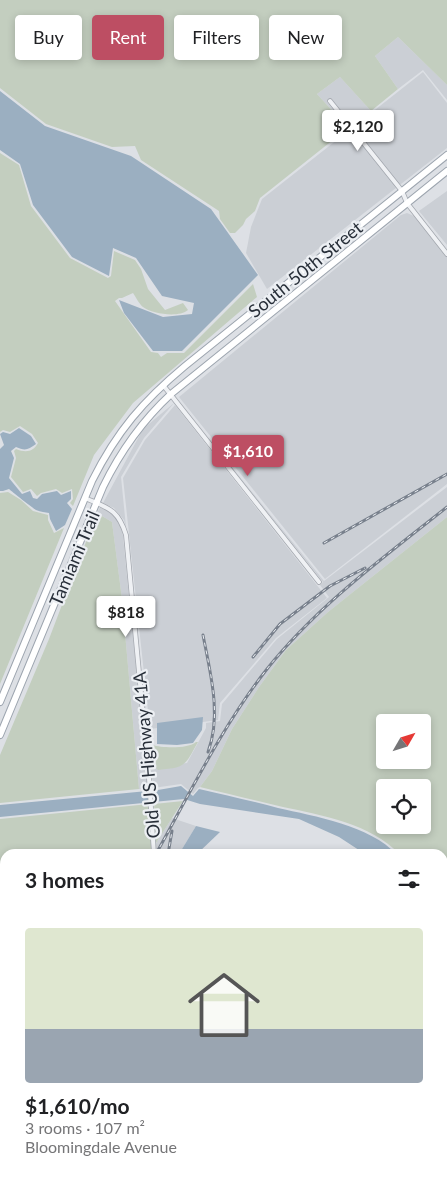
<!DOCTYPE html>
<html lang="en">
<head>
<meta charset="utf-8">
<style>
	:root { --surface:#fff; --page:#f6f6f6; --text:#202124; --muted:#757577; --line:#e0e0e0; --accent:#bd4e63 }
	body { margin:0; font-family:Lato,sans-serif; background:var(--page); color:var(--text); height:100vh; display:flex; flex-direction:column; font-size:19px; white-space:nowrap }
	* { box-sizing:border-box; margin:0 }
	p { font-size:16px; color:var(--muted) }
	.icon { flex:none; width:28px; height:28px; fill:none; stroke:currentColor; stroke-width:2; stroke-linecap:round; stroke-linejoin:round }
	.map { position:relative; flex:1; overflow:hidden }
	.details { position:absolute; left:0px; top:849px; width:448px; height:336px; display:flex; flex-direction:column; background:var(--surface); border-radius:15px 15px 0 0; box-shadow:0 2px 8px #0003 }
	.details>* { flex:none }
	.guide { position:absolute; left:15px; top:15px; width:418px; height:45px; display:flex; gap:10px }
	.needle { width:32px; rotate:51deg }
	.fabs { position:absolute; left:376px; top:714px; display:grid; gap:10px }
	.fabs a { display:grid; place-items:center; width:55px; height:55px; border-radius:5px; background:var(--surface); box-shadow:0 2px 8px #0003; font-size:25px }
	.price { position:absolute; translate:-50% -42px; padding:0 11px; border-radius:5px; background:#fff; color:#222; font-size:16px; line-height:32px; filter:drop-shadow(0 1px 2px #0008) }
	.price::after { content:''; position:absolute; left:50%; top:30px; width:15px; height:11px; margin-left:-8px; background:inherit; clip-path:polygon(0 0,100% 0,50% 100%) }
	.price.selected { background:var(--accent); color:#fff }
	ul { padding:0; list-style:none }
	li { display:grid; align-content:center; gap:10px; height:265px; padding:0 25px }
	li+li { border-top:1px solid var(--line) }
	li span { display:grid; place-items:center; height:155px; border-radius:5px; color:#555 }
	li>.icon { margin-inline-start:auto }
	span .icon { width:90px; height:90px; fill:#fffc; stroke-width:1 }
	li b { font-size:21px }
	h2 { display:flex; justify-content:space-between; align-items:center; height:60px; padding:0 25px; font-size:21px }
	.chip { padding:0 18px; border-radius:5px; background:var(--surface); box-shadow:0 2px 8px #0003; font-size:18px; line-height:45px }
	.chip.selected { background:var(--accent); color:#fff }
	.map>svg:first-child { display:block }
	.built { fill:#cbcfd5 }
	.green { fill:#c3cebf; fill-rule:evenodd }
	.water { fill:#9bafc1 }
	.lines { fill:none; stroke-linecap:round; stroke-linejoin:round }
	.minor-casing { stroke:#a3a7ae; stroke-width:5.5 }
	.primary-casing { stroke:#9da5af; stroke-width:8 }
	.minor { stroke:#eff1f4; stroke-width:4 }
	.primary { stroke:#fff; stroke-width:6 }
	.rail-casing { stroke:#78808c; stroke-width:3 }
	.rail { stroke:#eceff3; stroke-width:1; stroke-dasharray:4; stroke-linecap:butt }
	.labels { text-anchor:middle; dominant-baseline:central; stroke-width:4.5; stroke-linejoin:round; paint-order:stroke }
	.street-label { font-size:18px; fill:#282f39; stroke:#eceff3 }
</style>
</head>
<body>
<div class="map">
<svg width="447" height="1184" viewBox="0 0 447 1184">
	<rect width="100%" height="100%" fill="#dde0e5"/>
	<g class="built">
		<path d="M398 37 447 85V100L423 70 398 89 375 56Z"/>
		<path d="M423 72 447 103V148L267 289 246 253 251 227 262 199Z"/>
		<path d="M340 77 371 111 352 125 330 98 327 102 348 128 317 94Z"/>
		<path d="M447 191V245L419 211Z"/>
		<path d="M407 213 414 216 447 255V484L325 579 179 397 401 215Z"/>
		<path d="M174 403 144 438 121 477 126 527 124 520 114 508 103 503 143 429Z"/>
		<path d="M175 405 327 598 276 638 220 703 218 720 150 729 123 478 145 440Z"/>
		<path d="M205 434 324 581 447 487V517L328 612 286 650 259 687 232 729 212 771 200 787 198 788 193 794 181 784 153 788 141 667 148 730 151 731 155 767 187 763 206 728V723L220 721 222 704 277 639 329 597 320 585 323 582Z"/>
		<path d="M100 507 111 512 120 523 123 536 148 789H139L122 599 112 522 97 513Z"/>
		<path d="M172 818 196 826 179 854H157L156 843Z"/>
		<path d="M442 936 447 941V1120L443 1123Z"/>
		<path d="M355 1180H418L421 1184H358Z"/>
	</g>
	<g class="green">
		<path d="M0 0H447V85L398 37 375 56 398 89 371 111 340 77 317 94 348 128 260 198 255 211 246 219 243 225 235 233H230L220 219 219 211 141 160 135 146 112 147 46 124 0 88Z"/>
		<path d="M0 153 19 165 31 206 70 258 108 278 111 276 114 251 135 260 141 269 148 289 165 310 183 303 188 310C179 318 152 314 143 307 139 304 136 297 133 293L122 298H119L115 301 151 352 158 353 161 357 167 353H184L253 284 257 297 133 403 94 455 73 506 70 503 73 499 72 489 62 493 56 489 41 493 37 496 31 489 23 492 11 477 16 458 14 451 16 449C26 453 33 452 38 443L32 434 20 426 10 432 3 430 0 432Z"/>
		<path d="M8 492 21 500 33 511 48 515V520L54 533 64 528 0 684V493Z"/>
		<path d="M97 513 112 522 122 599 139 789 0 803V755L49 639Z"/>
		<path d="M447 517V908L443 902 442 854H399C372 824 321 815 283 807 255 800 228 794 200 787L212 771 232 729 259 687 286 650 328 612ZM422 722V760H385V722ZM385 788H422V825H385Z"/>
		<path d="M196 742H198C184 767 186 767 158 770L155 767 153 745C161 748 189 749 196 742Z"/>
		<path d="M183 801 156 843 154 804Z"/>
		<path d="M149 804 152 849 149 854H5V1180H163L160 1184H0V819Z"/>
	</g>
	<g class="water">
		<path d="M0 91 45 126 131 156 211 209 258 275 182 351H153L124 313 119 300 163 317 192 314 194 303 162 296 136 258 113 248 109 276 72 257 33 205 20 164 0 150Z"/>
		<path d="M19 428 31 436 36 444C28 450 25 451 16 447L11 451 14 458 9 478 22 494 30 491 33 498 37 499 42 494 57 491 61 495 71 491V499L67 503 72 509 65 525 56 531 50 519 49 513C45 512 41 512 36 510 34 509 11 491 9 489L3 491H0V449L4 445 0 434 3 432 10 434Z"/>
		<path d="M203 717 202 730 193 743 177 745 157 744V723Z"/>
		<path d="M181 786 193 796 199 789C225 795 252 801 278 808 314 816 371 826 396 854H365L339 837 299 819 200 804 184 799 0 817V805L158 790Z"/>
		<path d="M196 826 220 832 197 854H179Z"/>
	</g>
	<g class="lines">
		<g class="minor-casing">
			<g id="minor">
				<path d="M330 101 402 191 407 203 447 254"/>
				<path d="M163 385 319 582"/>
				<path d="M85 498C108 508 118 509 126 535L149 778 154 854"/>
				<path d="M442 1153 447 1158"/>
				<path d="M165 1184 167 1180"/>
			</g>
		</g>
		<g class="primary-casing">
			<g id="primary">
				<path d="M0 702 92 481C117 431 143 401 185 366L447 155"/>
				<path d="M0 735 103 487C120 452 142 421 171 394L447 171"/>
			</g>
		</g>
		<use href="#minor" class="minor"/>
		<use href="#primary" class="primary"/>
		<g class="rail-casing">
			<g id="rail">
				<path d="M324 543 447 474"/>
				<path d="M203 635C210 672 222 715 208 752"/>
				<path d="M253 657 280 624 330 586 365 568"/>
				<path d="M156 854C191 791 223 725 267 669 317 606 384 557 447 507"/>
				<path d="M168 854 172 831"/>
				<path d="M0 1140 5 1131"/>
			</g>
		</g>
		<use href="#rail" class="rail"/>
	</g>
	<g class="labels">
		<g class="street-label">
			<text transform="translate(305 269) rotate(-39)">South 50th Street</text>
			<text transform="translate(74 558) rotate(-67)">Tamiami Trail</text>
			<text transform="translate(146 755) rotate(-95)">Old US Highway 41A</text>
		</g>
	</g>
</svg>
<div class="fabs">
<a><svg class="needle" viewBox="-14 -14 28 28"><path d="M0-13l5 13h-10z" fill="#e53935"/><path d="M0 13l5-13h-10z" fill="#757577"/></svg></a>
<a><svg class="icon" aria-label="locate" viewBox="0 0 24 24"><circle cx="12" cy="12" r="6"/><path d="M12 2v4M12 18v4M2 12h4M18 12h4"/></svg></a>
</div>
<b class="price" style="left:358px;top:152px">$2,120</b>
<b class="price selected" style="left:248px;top:477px">$1,610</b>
<b class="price" style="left:126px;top:638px">$818</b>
<div class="guide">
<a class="chip">Buy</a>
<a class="chip selected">Rent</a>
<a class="chip">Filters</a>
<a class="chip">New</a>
</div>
<section class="details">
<h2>3 homes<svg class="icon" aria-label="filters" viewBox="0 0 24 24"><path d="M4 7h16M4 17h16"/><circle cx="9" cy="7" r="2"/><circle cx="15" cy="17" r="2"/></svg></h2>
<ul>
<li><span style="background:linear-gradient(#dfe7d0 65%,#9aa5b1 0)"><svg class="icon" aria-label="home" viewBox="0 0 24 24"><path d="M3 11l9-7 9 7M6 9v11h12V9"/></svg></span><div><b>$1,610/mo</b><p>3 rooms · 107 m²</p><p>Bloomingdale Avenue</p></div></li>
</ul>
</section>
</div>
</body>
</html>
